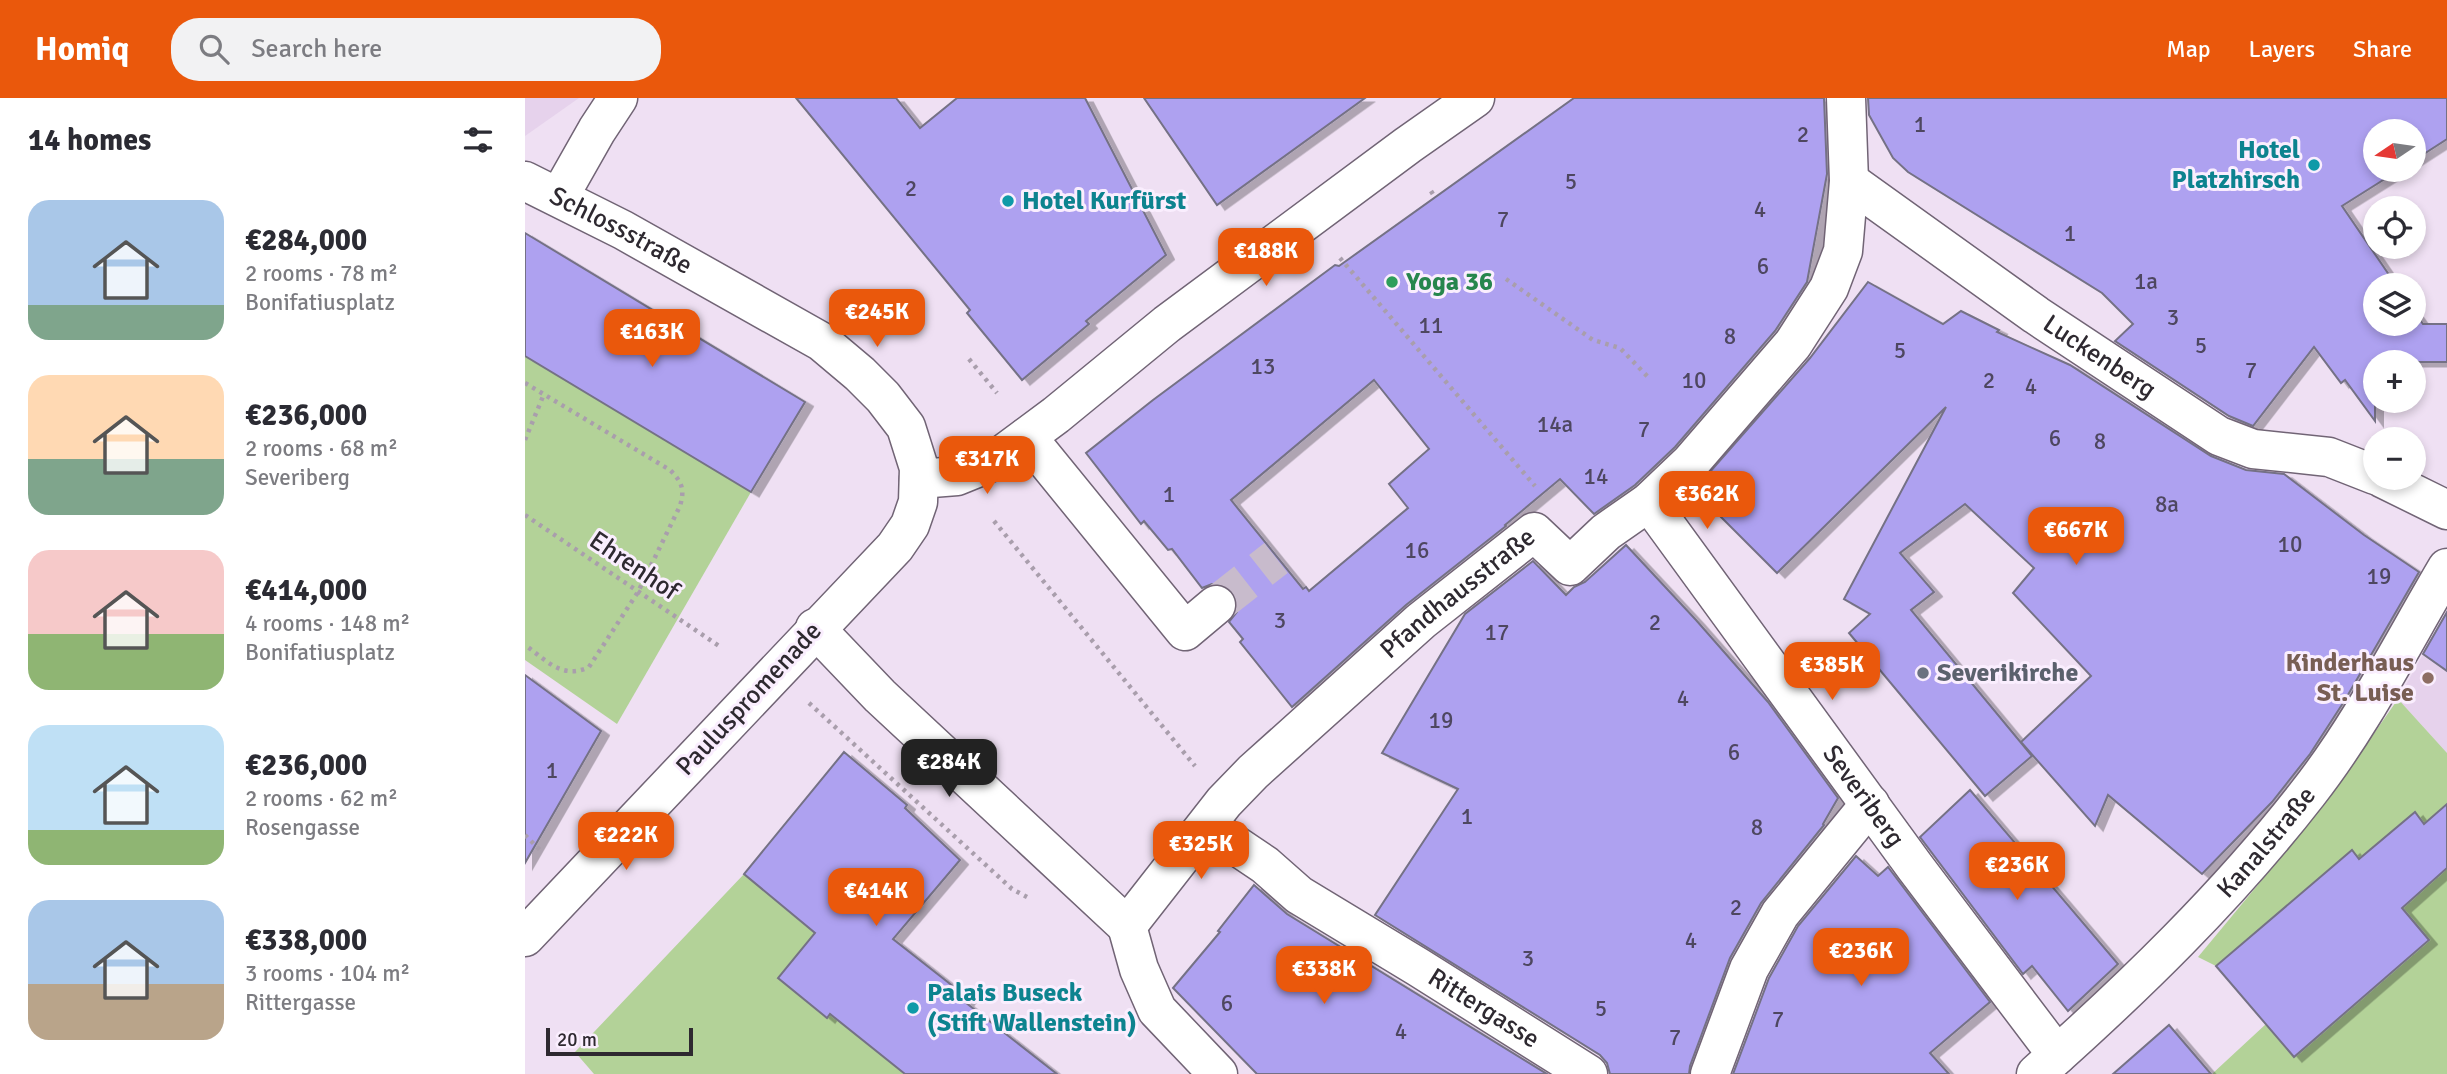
<!DOCTYPE html>
<html lang="en">
<head>
<meta charset="utf-8">
<style>
	:root { --surface:#fff; --page:#f2f2f3; --text:#2b2b33; --muted:#7c7c81; --accent:#ea580c }
	body { margin:0; font-family:Signika,sans-serif; background:var(--page); color:var(--text); height:100vh; display:flex; flex-direction:column; font-size:26px; white-space:nowrap }
	* { box-sizing:border-box; margin:0 }
	p { font-size:23px; color:var(--muted) }
	.icon { flex:none; width:38px; height:38px; fill:none; stroke:currentColor; stroke-width:2; stroke-linecap:round; stroke-linejoin:round }
	.map { position:relative; flex:1; overflow:hidden }
	.panel { display:flex; flex-direction:column; background:var(--surface); width:525px }
	.panel>* { flex:none }
	.needle { width:46px; rotate:257deg }
	.tools { position:absolute; left:1838px; top:21px; display:grid; gap:14px }
	.tools a { display:grid; place-items:center; width:63px; height:63px; border-radius:50%; background:var(--surface); box-shadow:0 4px 10px #0003; font-size:35px }
	.scale { position:absolute; left:21px; bottom:18px; width:147px; box-sizing:border-box; padding-left:7px; border:4px solid #2e2930; border-top:0; font-size:19px; line-height:24px; white-space:nowrap; color:#2e2930; -webkit-text-stroke:5px #faeefe; paint-order:stroke }
	.price { position:absolute; translate:-50% -60px; padding:0 16px; border-radius:14px; background:var(--accent); color:#fff; font-size:23px; line-height:46px; filter:drop-shadow(0 2px 4px #0008) }
	.price::after { content:''; position:absolute; left:50%; top:42px; width:21px; height:16px; margin-left:-10px; background:inherit; clip-path:polygon(0 0,100% 0,50% 100%) }
	.price.selected { background:#222; color:#fff }
	ul { padding:0; list-style:none }
	li { display:flex; align-items:center; gap:21px; height:175px; padding:0 28px }
	li span { display:grid; place-items:center; flex:none; width:196px; height:140px; border-radius:21px; color:#555 }
	li>.icon { margin-inline-start:auto }
	span .icon { width:84px; height:84px; fill:#fffc; stroke-width:1 }
	li b { font-size:30px }
	h2 { display:flex; justify-content:space-between; align-items:center; height:84px; padding:0 28px; font-size:30px }
	header { display:flex; align-items:center; gap:42px; box-sizing:border-box; height:98px; padding:0 35px; background:var(--accent); color:#fff }
	header strong { font-size:33px }
	nav { display:flex; gap:38px; margin-inline-start:auto; font-size:24px }
	.search { width:490px; height:63px; background:var(--page); display:flex; align-items:center; gap:18px; box-sizing:border-box; padding:0 24px; border-radius:28px; color:var(--muted); font-size:26px }
	main { display:flex; flex:1; min-height:0 }
	.map>svg:first-child { display:block }
	.built { fill:#e6d2ec }
	.green { fill:#b3d298 }
	.building { fill:#aea1f0; stroke:#747185; stroke-width:2; fill-rule:evenodd; filter:url(#shadow) }
	.lines { fill:none; stroke-linecap:round; stroke-linejoin:round }
	.minor-tunnel { stroke:#c8bbcc; stroke-width:38; stroke-dasharray:38 19; stroke-linecap:butt }
	.minor-casing { stroke:#716475; stroke-width:41 }
	.path { stroke:#a99eac; stroke-width:4.5; stroke-dasharray:3.5 5; stroke-linecap:butt }
	.minor { stroke:#fff; stroke-width:38 }
	.culture-dot { fill:#0f9aa8; stroke:#faeefe; stroke-width:2.5 }
	.leisure-dot { fill:#2e9e5b; stroke:#faeefe; stroke-width:2.5 }
	.worship-dot { fill:#6b7280; stroke:#faeefe; stroke-width:2.5 }
	.education-dot { fill:#8d6e63; stroke:#faeefe; stroke-width:2.5 }
	.labels { text-anchor:middle; dominant-baseline:central; stroke-width:6; stroke-linejoin:round; paint-order:stroke }
	.number-label { font-size:23px; fill:#4e4760 }
	.culture-label { font-size:26px; font-weight:bold; fill:#0d838f; stroke:#faeefe; text-anchor:start }
	.street-label { font-size:26px; fill:#2e2930; stroke:#faeefe }
	.leisure-label { font-size:26px; font-weight:bold; fill:#27864d; stroke:#faeefe; text-anchor:start }
	.education-label { font-size:26px; font-weight:bold; fill:#785e54; stroke:#faeefe; text-anchor:end }
	.worship-label { font-size:26px; font-weight:bold; fill:#5b616d; stroke:#faeefe; text-anchor:start }
</style>
</head>
<body>
<header>
<strong>Homiq</strong>
<div class="search"><svg class="icon" aria-label="search" viewBox="0 0 24 24"><circle cx="10" cy="10" r="6"/><path d="M15 15l6 6"/></svg>Search here</div>
<nav><a>Map</a><a>Layers</a><a>Share</a></nav>
</header>
<main>
<section class="panel">
<h2>14 homes<svg class="icon" aria-label="filters" viewBox="0 0 24 24"><path d="M4 7h16M4 17h16"/><circle cx="9" cy="7" r="2"/><circle cx="15" cy="17" r="2"/></svg></h2>
<ul>
<li><span style="background:linear-gradient(#a9c7e8 75%,#7fa58c 0)"><svg class="icon" aria-label="home" viewBox="0 0 24 24"><path d="M3 11l9-7 9 7M6 9v11h12V9"/></svg></span><div><b>€284,000</b><p>2 rooms · 78 m²</p><p>Bonifatiusplatz</p></div></li>
<li><span style="background:linear-gradient(#ffd9b3 60%,#7fa58c 0)"><svg class="icon" aria-label="home" viewBox="0 0 24 24"><path d="M3 11l9-7 9 7M6 9v11h12V9"/></svg></span><div><b>€236,000</b><p>2 rooms · 68 m²</p><p>Severiberg</p></div></li>
<li><span style="background:linear-gradient(#f6c9c9 60%,#8fb573 0)"><svg class="icon" aria-label="home" viewBox="0 0 24 24"><path d="M3 11l9-7 9 7M6 9v11h12V9"/></svg></span><div><b>€414,000</b><p>4 rooms · 148 m²</p><p>Bonifatiusplatz</p></div></li>
<li><span style="background:linear-gradient(#bfe0f5 75%,#8fb573 0)"><svg class="icon" aria-label="home" viewBox="0 0 24 24"><path d="M3 11l9-7 9 7M6 9v11h12V9"/></svg></span><div><b>€236,000</b><p>2 rooms · 62 m²</p><p>Rosengasse</p></div></li>
<li><span style="background:linear-gradient(#a9c7e8 60%,#b9a48a 0)"><svg class="icon" aria-label="home" viewBox="0 0 24 24"><path d="M3 11l9-7 9 7M6 9v11h12V9"/></svg></span><div><b>€338,000</b><p>3 rooms · 104 m²</p><p>Rittergasse</p></div></li>
</ul>
</section>
<div class="map">
<svg width="1922" height="976" viewBox="0 0 1922 976">
	<defs>
		<filter id="shadow"><feDropShadow dx="8" dy="4.5" stdDeviation="0" flood-color="#0004"/></filter>
	</defs>
	<rect width="100%" height="100%" fill="#efe0f3"/>
	<g class="built">
		<path d="M0 0H54L0 38Z"/>
		<path d="M1922 513V655L1873 601Z"/>
	</g>
	<g class="green">
		<path d="M0 258 226 394 92 626 0 562Z"/>
		<path d="M1873 601 1922 655V725L1899 726 1890 714 1835 762 1827 753 1691 868 1673 859 1799 707Z"/>
		<path d="M1922 770V976H1687L1741 926 1770 959 1904 843 1877 810Z"/>
		<path d="M219 776 282 829 287 822 295 829 253 880 302 919 312 908 380 976H69L50 954Z"/>
	</g>
	<g class="building">
		<path d="M271 0H371L395 30 432 0H560L641 157 561 223 564 226 497 282 442 215 445 212Z"/>
		<path d="M619 0H840L692 107Z"/>
		<path d="M1049 0H1299L1302 76 1282 184 1250 233 1150 349 1110 387 1069 416 1035 381 980 427 981 428 881 507 767 609 715 544 718 541 704 524 712 514V503L708 494 698 486H687L677 490 647 451 643 452 619 423 616 426 561 355 628 302 810 167 814 168ZM849 282 904 351 864 386 883 410 784 493 781 489 778 491 706 402Z"/>
		<path d="M1343 0H1922V41L1888 63V33H1850V72H1874L1817 108 1871 187H1850V226H1888V212L1898 226H1922V264H1850V323L1820 282 1816 285 1789 249 1728 328 1704 318 1590 243 1608 226 1577 195 1383 74 1368 60 1344 17Z"/>
		<path d="M0 135 280 304 226 394 0 258Z"/>
		<path d="M1343 184 1418 226 1436 213 1474 232 1472 234 1545 267 1686 358 1721 372 1759 376 1839 437 1894 474 1820 602 1785 656 1747 704 1677 776 1583 697 1570 728 1496 644 1566 578 1488 495 1509 470 1440 406 1375 455 1409 494 1386 512 1507 658 1460 698 1324 535 1345 516 1319 501 1421 309 1252 475 1169 392 1285 260Z"/>
		<path d="M1101 447 1171 522 1243 604 1313 700 1298 726 1299 727 1236 805 1205 860 1165 968 1164 976H1085L1082 965 1075 957 850 817 933 691 857 655 940 516 1008 463 1041 497 1049 489 1060 484Z"/>
		<path d="M1922 514V573L1898 556Z"/>
		<path d="M0 577 76 633 0 765Z"/>
		<path d="M319 654 382 707 380 710 435 762 368 841 443 900 440 904 532 976H380L305 916 302 920 253 880 290 835 219 776Z"/>
		<path d="M1445 692 1593 866 1543 913 1507 868 1498 876 1395 739Z"/>
		<path d="M1922 706V770L1877 810 1904 842 1769 959 1691 868 1827 752 1834 761 1890 714 1899 726Z"/>
		<path d="M1331 758 1353 778 1363 769 1465 904 1405 955 1424 976H1208L1244 880 1273 828Z"/>
		<path d="M729 787 762 816 1022 976H732L648 890 695 834 693 833Z"/>
		<path d="M1644 927 1686 976H1588Z"/>
	</g>
	<g class="lines">
		<path class="minor-tunnel" d="M691 507 751 460"/>
		<g class="minor-casing">
			<g id="minor">
				<path id="s1" d="M0 83 98 132 297 244 335 276 358 299 381 329 394 370 393 404 385 427 370 449 0 839"/>
				<path id="s2" d="M1324 83 1511 217 1694 338 1728 351 1804 359 1850 377"/>
				<path d="M34 99 72 32 93 0"/>
				<path d="M502 339 660 533 691 507"/>
				<path d="M1857 380 1922 412"/>
				<path d="M394 381 432 378 469 363 531 317 642 226 883 47 950 0"/>
				<path id="s3" d="M1124 404 1390 769 1532 957"/>
				<path d="M290 530 355 598 602 828"/>
				<path id="s4" d="M682 728 740 767 774 797 893 869 1063 976"/>
				<path id="s5" d="M602 828 699 704 728 674 896 523 1009 434 1045 468 1081 434 1124 404 1166 364 1268 246 1304 190 1318 153 1324 83 1321 0"/>
				<path d="M602 828 614 871 632 912 693 976"/>
				<path d="M1185 976 1224 871 1255 816 1345 706"/>
				<path id="s6" d="M1511 976C1608 890 1703 798 1783 695 1837 626 1877 546 1922 470"/>
			</g>
		</g>
		<g class="path">
			<path d="M906 93 909 98"/>
			<path d="M815 160 1010 388"/>
			<path d="M981 181 1068 242 1095 250 1123 279"/>
			<path d="M444 261 472 295"/>
			<path d="M0 285 145 372C157 384 160 391 155 408L113 494 64 569C37 582 21 562 0 547"/>
			<path d="M0 342 19 296"/>
			<path d="M0 417 197 550"/>
			<path d="M469 423 670 668"/>
			<path d="M284 605 487 791 502 799"/>
			<path d="M0 737 17 754"/>
		</g>
		<use href="#minor" class="minor"/>
	</g>
	<g class="culture-dot">
		<circle cx="1789" cy="67" r="7"/>
		<circle cx="483" cy="103" r="7"/>
		<circle cx="388" cy="910" r="7"/>
	</g>
	<circle class="leisure-dot" cx="867" cy="184" r="7"/>
	<circle class="worship-dot" cx="1398" cy="575" r="7"/>
	<circle class="education-dot" cx="1903" cy="580" r="7"/>
	<g class="labels">
		<g class="number-label">
			<text x="1395" y="26">1</text>
			<text x="1278" y="36">2</text>
			<text x="1046" y="83">5</text>
			<text x="386" y="90">2</text>
			<text x="1235" y="111">4</text>
			<text x="978" y="121">7</text>
			<text x="1545" y="135">1</text>
			<text x="1238" y="168">6</text>
			<text x="1621" y="183">1a</text>
			<text x="1648" y="219">3</text>
			<text x="906" y="227">11</text>
			<text x="1205" y="238">8</text>
			<text x="1676" y="247">5</text>
			<text x="1375" y="252">5</text>
			<text x="738" y="268">13</text>
			<text x="1726" y="272">7</text>
			<text x="1169" y="282">10</text>
			<text x="1464" y="282">2</text>
			<text x="1506" y="288">4</text>
			<text x="1030" y="326">14a</text>
			<text x="1119" y="331">7</text>
			<text x="1530" y="340">6</text>
			<text x="1575" y="343">8</text>
			<text x="1071" y="378">14</text>
			<text x="644" y="396">1</text>
			<text x="1642" y="406">8a</text>
			<text x="1765" y="446">10</text>
			<text x="892" y="452">16</text>
			<text x="1854" y="478">19</text>
			<text x="755" y="522">3</text>
			<text x="1130" y="524">2</text>
			<text x="972" y="534">17</text>
			<text x="1158" y="600">4</text>
			<text x="916" y="622">19</text>
			<text x="1209" y="654">6</text>
			<text x="27" y="672">1</text>
			<text x="942" y="718">1</text>
			<text x="1232" y="729">8</text>
			<text x="1211" y="809">2</text>
			<text x="1166" y="842">4</text>
			<text x="1003" y="860">3</text>
			<text x="702" y="905">6</text>
			<text x="1076" y="910">5</text>
			<text x="1253" y="921">7</text>
			<text x="876" y="933">4</text>
			<text x="1150" y="939">7</text>
		</g>
		<g class="culture-label">
			<text x="1775" y="52" text-anchor="end">Hotel<tspan x="1775" dy="30">Platzhirsch</tspan></text>
			<text x="497" y="103">Hotel Kurfürst</text>
			<text x="402" y="895">Palais Buseck<tspan x="402" dy="30">(Stift Wallenstein)</tspan></text>
		</g>
		<g class="street-label">
			<text stroke="none"><textPath href="#s1" startOffset="108">Schlossstraße</textPath></text>
			<text stroke="none"><textPath href="#s2" startOffset="306">Luckenberg</textPath></text>
			<text transform="translate(109 468) rotate(34)">Ehrenhof</text>
			<text stroke="none"><textPath href="#s5" startOffset="471">Pfandhausstraße</textPath></text>
			<text transform="translate(224 601) rotate(-47)">Pauluspromenade</text>
			<text stroke="none"><textPath href="#s3" startOffset="364">Severiberg</textPath></text>
			<text stroke="none"><textPath href="#s6" startOffset="327">Kanalstraße</textPath></text>
			<text stroke="none"><textPath href="#s4" startOffset="332">Rittergasse</textPath></text>
		</g>
		<g class="leisure-label">
			<text x="881" y="184">Yoga 36</text>
		</g>
		<g class="education-label">
			<text x="1889" y="565">Kinderhaus<tspan x="1889" dy="30">St. Luise</tspan></text>
		</g>
		<g class="worship-label">
			<text x="1412" y="575">Severikirche</text>
		</g>
	</g>
</svg>
<div class="tools">
<a><svg class="needle" viewBox="-14 -14 28 28"><path d="M0-13l5 13h-10z" fill="#e53935"/><path d="M0 13l5-13h-10z" fill="#7c7c81"/></svg></a>
<a><svg class="icon" aria-label="locate" viewBox="0 0 24 24"><circle cx="12" cy="12" r="6"/><path d="M12 2v4M12 18v4M2 12h4M18 12h4"/></svg></a>
<a><svg class="icon" aria-label="layers" viewBox="0 0 24 24"><path d="M12 4l9 5-9 5-9-5zM3 14l9 5 9-5"/></svg></a>
<a>+</a>
<a>−</a>
</div>
<div class="scale">20 m</div>
<b class="price" style="left:741px;top:190px">€188K</b>
<b class="price" style="left:352px;top:251px">€245K</b>
<b class="price" style="left:127px;top:271px">€163K</b>
<b class="price" style="left:462px;top:398px">€317K</b>
<b class="price" style="left:1182px;top:433px">€362K</b>
<b class="price" style="left:1551px;top:469px">€667K</b>
<b class="price" style="left:1307px;top:604px">€385K</b>
<b class="price selected" style="left:424px;top:701px">€284K</b>
<b class="price" style="left:101px;top:774px">€222K</b>
<b class="price" style="left:676px;top:783px">€325K</b>
<b class="price" style="left:1492px;top:804px">€236K</b>
<b class="price" style="left:351px;top:830px">€414K</b>
<b class="price" style="left:1336px;top:890px">€236K</b>
<b class="price" style="left:799px;top:908px">€338K</b>
</div>
</main>
</body>
</html>
